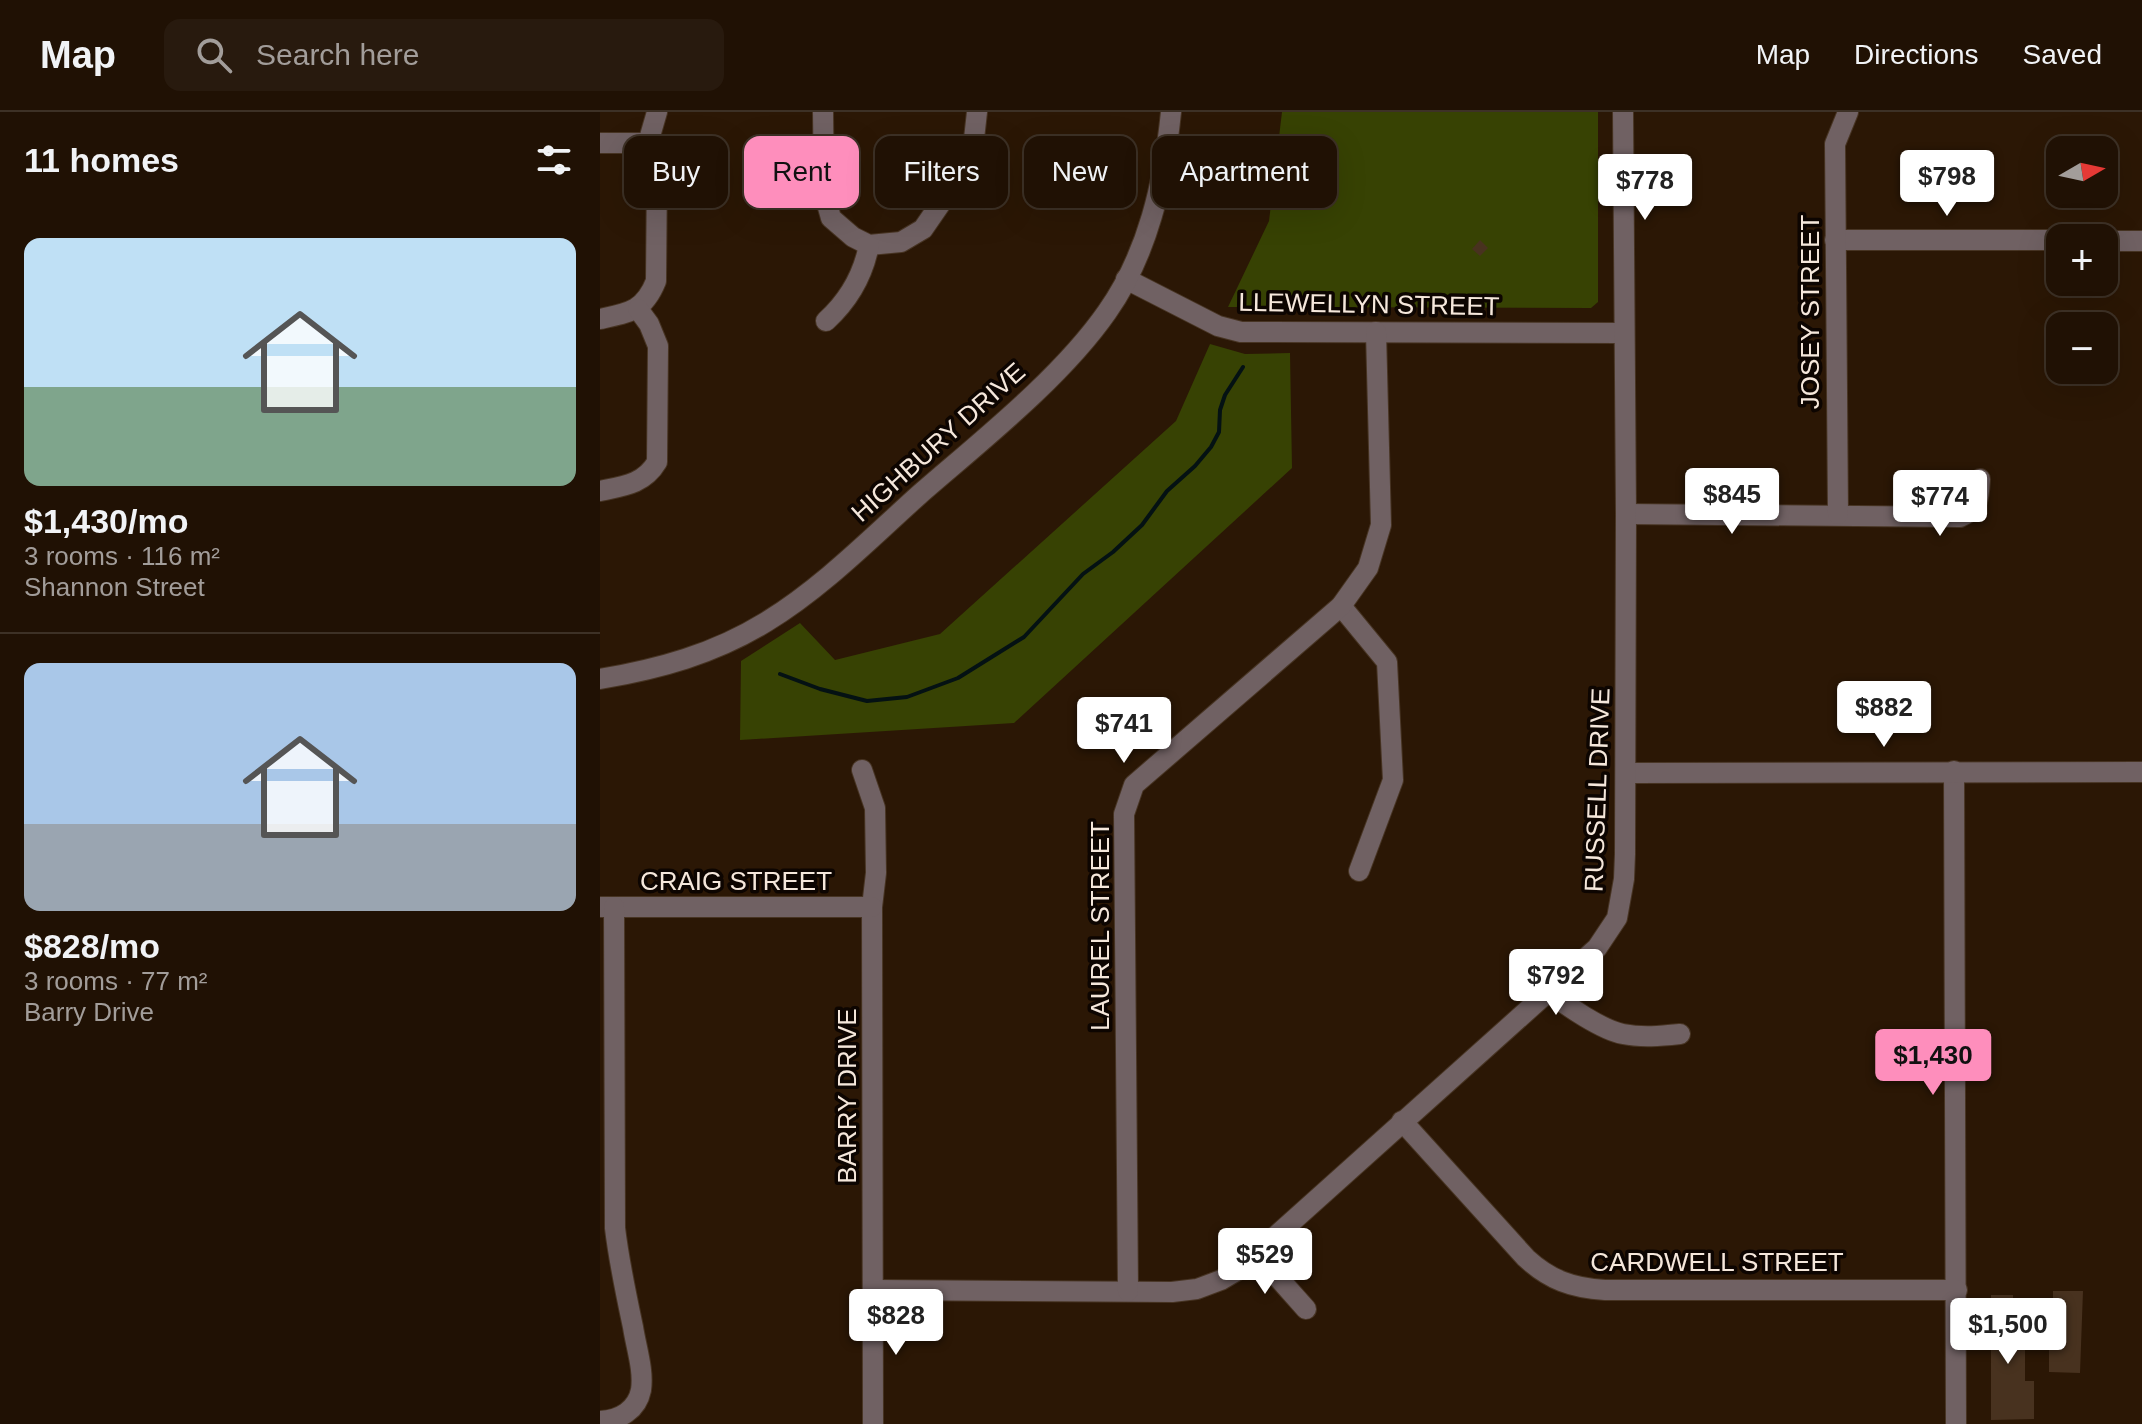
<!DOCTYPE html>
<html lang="en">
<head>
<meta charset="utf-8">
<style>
	:root { --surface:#201104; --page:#281a0e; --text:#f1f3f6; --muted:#a29d9a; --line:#3d3126; --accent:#fe8ebc }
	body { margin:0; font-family:Arial,sans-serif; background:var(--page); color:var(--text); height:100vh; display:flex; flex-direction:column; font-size:30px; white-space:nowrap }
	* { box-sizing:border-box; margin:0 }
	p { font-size:26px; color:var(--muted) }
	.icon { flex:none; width:44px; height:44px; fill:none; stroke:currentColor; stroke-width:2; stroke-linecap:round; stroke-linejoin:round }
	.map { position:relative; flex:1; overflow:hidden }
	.sheet { display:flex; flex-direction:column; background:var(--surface); width:600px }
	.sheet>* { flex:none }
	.hud { position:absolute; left:24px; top:24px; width:760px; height:72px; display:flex; gap:16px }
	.needle { width:52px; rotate:81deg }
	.tools { position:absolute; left:1446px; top:24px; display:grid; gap:16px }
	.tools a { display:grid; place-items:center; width:72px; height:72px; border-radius:16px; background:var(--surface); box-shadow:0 8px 32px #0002,0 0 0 2px var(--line); font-size:40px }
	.price { position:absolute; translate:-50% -68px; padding:0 18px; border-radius:8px; background:#fff; color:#222; font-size:26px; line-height:52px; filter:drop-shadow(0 2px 4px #0008) }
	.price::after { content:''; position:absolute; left:50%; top:48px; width:24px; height:18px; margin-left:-12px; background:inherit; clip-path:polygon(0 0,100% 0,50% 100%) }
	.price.active { background:var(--accent); color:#111 }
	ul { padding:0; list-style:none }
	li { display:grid; align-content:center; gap:16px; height:424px; padding:0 24px }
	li+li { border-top:2px solid var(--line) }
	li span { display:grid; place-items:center; height:248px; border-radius:16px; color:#555 }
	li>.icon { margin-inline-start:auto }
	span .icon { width:144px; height:144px; fill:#fffc; stroke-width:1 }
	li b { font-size:34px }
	h2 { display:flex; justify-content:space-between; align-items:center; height:96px; padding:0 24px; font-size:34px }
	.chip { padding:0 28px; border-radius:16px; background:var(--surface); box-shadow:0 8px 32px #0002,0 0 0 2px var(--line); font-size:28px; line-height:72px }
	.chip.active { background:var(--accent); color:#111 }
	header { display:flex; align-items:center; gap:48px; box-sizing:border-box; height:112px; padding:0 40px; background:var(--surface); border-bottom:2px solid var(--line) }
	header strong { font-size:38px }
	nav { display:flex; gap:44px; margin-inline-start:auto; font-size:28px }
	.search { width:560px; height:72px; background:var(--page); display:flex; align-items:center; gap:20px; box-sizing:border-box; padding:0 28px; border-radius:16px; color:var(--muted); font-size:30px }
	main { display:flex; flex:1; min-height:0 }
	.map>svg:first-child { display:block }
	.green { fill:#374203 }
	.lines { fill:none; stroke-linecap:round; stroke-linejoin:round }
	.stream { stroke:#041113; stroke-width:4 }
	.building { fill:#48321f }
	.minor-casing { stroke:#473423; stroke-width:22 }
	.minor { stroke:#706163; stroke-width:20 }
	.labels { text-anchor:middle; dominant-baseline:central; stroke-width:7; stroke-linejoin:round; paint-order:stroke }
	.street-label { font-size:26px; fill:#f5e7db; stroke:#0d0501 }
</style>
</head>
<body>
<header>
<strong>Map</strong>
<div class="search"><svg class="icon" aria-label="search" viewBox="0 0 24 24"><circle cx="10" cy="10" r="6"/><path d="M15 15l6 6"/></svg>Search here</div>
<nav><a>Map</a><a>Directions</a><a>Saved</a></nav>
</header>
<main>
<section class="sheet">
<h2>11 homes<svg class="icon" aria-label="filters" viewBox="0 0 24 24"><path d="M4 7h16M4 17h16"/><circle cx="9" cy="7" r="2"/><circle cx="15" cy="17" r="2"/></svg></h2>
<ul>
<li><span style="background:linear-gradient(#bfe0f5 60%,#7fa58c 0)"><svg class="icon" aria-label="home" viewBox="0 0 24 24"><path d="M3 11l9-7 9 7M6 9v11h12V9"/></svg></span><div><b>$1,430/mo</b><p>3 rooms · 116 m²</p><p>Shannon Street</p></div></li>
<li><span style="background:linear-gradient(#a9c7e8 65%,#9aa5b1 0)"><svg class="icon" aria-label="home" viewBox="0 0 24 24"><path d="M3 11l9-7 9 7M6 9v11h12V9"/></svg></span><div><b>$828/mo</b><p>3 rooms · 77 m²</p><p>Barry Drive</p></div></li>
</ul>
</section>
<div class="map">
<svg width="1542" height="1312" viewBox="0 0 1542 1312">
	<rect width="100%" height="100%" fill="#2b1705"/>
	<g class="green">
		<path d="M682 0H998V190L991 196 628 195 669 109Z"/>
		<path d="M610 232 645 242 690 241 692 356 414 611 140 628 141 549 200 511 235 548 340 522 576 309Z"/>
	</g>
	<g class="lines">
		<path class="stream" d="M180 562 220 577 267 589 307 585 358 566 424 525 483 462 513 440 542 413 567 379 595 354 611 335 619 320 620 298 625 283 643 255"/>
	</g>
	<g class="building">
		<path d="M880 128 888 136 880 144 872 137Z"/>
		<path d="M1453 1179H1483L1480 1261 1449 1260V1224H1453Z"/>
		<path d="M1391 1183H1413V1228H1425V1269H1434V1307L1391 1308Z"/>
	</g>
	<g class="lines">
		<g class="minor-casing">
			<g id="minor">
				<path d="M223 0 224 81 231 106 253 125 269 133 301 130 323 117 363 59 373 36 377 0"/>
				<path d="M0 31H48"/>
				<path d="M1235 128H1460"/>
				<path d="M1504 129H1542"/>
				<path d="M526 167 618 214 641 220 1023 221"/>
				<path d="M0 207C29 201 44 199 56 169L57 57 48 31 57 0"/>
				<path d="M226 209C249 188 263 164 269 133"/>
				<path d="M0 379C24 374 44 372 57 350L58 234 49 212 38 197"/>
				<path d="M1026 402 1360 405C1379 397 1379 385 1380 367"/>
				<path d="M1238 402 1235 32 1248 0"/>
				<path d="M741 494 787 550 793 668 759 759"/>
				<path d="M0 567C59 557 114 542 166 510 222 476 271 426 320 382 381 329 461 266 507 200 548 142 564 70 571 0"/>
				<path d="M262 658 275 696 276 761 272 795 273 1312"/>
				<path d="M1354 659 1356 1312"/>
				<path d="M1026 661 1542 660"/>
				<path d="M0 795H272"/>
				<path d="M950 881C967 894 1002 918 1023 922 1042 926 1061 924 1080 922"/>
				<path d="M802 1009 926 1146C950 1168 972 1176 1005 1178H1357"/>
				<path d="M657 1142 706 1197"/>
				<path d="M274 1178 572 1180 597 1177 621 1168 638 1158 997 836 1017 806 1024 767 1025 742 1026 402 1023 0"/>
				<path d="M528 1179 524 702 534 673 741 494 768 456 781 413 776 220"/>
				<path d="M0 1309C20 1308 37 1298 41 1278 44 1258 36 1235 33 1215 26 1182 19 1150 15 1116L14 795"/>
			</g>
		</g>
		<use href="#minor" class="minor"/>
	</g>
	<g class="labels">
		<g class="street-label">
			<text transform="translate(769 192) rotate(1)">LLEWELLYN STREET</text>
			<text transform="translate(1210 200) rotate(-90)">JOSEY STREET</text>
			<text transform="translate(338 330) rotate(-42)">HIGHBURY DRIVE</text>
			<text transform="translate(997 678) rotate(-88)">RUSSELL DRIVE</text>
			<text x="136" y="769">CRAIG STREET</text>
			<text transform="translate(500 814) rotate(-90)">LAUREL STREET</text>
			<text transform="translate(247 984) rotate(-90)">BARRY DRIVE</text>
			<text x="1117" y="1150">CARDWELL STREET</text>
		</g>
	</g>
</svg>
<div class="tools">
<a><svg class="needle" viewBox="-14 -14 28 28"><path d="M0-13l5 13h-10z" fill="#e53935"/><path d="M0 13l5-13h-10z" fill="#a29d9a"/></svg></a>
<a>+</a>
<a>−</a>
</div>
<b class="price" style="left:1347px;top:106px">$798</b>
<b class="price" style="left:1045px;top:110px">$778</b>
<b class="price" style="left:1132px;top:424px">$845</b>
<b class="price" style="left:1340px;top:426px">$774</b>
<b class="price" style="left:1284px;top:637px">$882</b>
<b class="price" style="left:524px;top:653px">$741</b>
<b class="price" style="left:956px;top:905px">$792</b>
<b class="price active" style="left:1333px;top:985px">$1,430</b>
<b class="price" style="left:665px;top:1184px">$529</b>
<b class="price" style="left:296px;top:1245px">$828</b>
<b class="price" style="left:1408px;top:1254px">$1,500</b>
<div class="hud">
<a class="chip">Buy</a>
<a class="chip active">Rent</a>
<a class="chip">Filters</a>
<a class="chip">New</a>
<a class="chip">Apartment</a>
</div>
</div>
</main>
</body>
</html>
